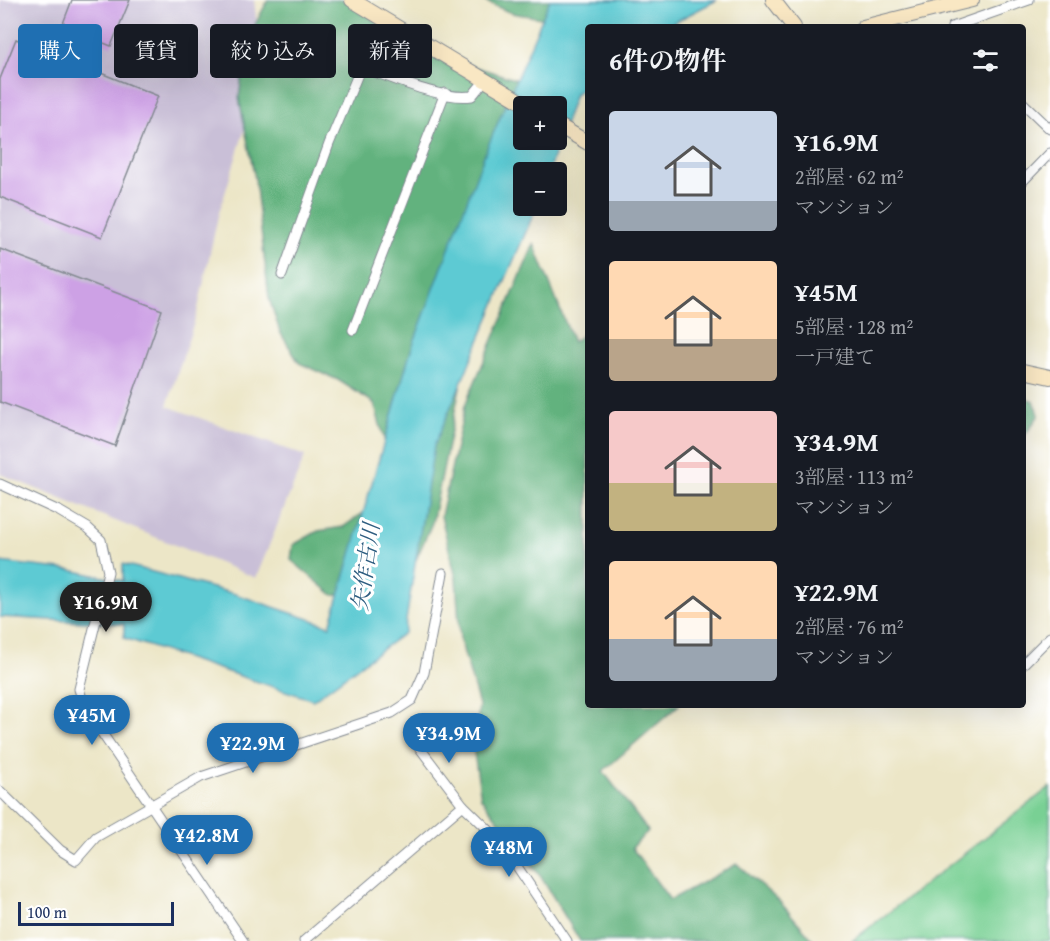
<!DOCTYPE html>
<html lang="ja">
<head>
<meta charset="utf-8">
<style>
	:root { --surface:#171b24; --page:#20242c; --text:#f1f3f6; --muted:#9ea1a6; --accent:#1f6fb2 }
	body { margin:0; font-family:"Gentium Book Plus","Noto Serif JP",serif; background:var(--page); color:var(--text); height:100vh; display:flex; flex-direction:column; font-size:22px; white-space:nowrap }
	* { box-sizing:border-box; margin:0 }
	p { font-size:20px; color:var(--muted) }
	.icon { flex:none; width:33px; height:33px; fill:none; stroke:currentColor; stroke-width:2; stroke-linecap:round; stroke-linejoin:round }
	.map { position:relative; flex:1; overflow:hidden }
	.side { position:absolute; left:585px; top:24px; width:441px; height:684px; display:flex; flex-direction:column; background:var(--surface); border-radius:6px; box-shadow:0 6px 24px #0002 }
	.side>* { flex:none }
	.banner { position:absolute; left:18px; top:24px; width:477px; height:54px; display:flex; gap:12px }
	.controls { position:absolute; left:513px; top:96px; display:grid; gap:12px }
	.controls a { display:grid; place-items:center; width:54px; height:54px; border-radius:6px; background:var(--surface); box-shadow:0 6px 24px #0002; font-size:30px }
	.scale { position:absolute; left:18px; bottom:15px; width:156px; box-sizing:border-box; padding-left:6px; border:3px solid #1b2f5e; border-top:0; font-size:16px; line-height:21px; white-space:nowrap; color:#1b2f5e; -webkit-text-stroke:4px #fff; paint-order:stroke }
	.price { position:absolute; translate:-50% -51px; padding:0 14px; border-radius:21px; background:var(--accent); color:#fff; font-size:20px; line-height:39px; filter:drop-shadow(0 2px 3px #0008) }
	.price::after { content:''; position:absolute; left:50%; top:36px; width:18px; height:14px; margin-left:-9px; background:inherit; clip-path:polygon(0 0,100% 0,50% 100%) }
	.price.on { background:#222; color:#fff }
	ul { padding:0; list-style:none }
	li { display:flex; align-items:center; gap:18px; height:150px; padding:0 24px }
	li span { display:grid; place-items:center; flex:none; width:168px; height:120px; border-radius:6px; color:#555 }
	li>.icon { margin-inline-start:auto }
	span .icon { width:72px; height:72px; fill:#fffc; stroke-width:1 }
	li b { font-size:26px }
	h2 { display:flex; justify-content:space-between; align-items:center; height:72px; padding:0 24px; font-size:26px }
	.pill { padding:0 21px; border-radius:6px; background:var(--surface); box-shadow:0 6px 24px #0002; font-size:21px; line-height:54px }
	.pill.on { background:var(--accent); color:#fff }
	.map>svg:first-child { display:block }
	.industrial { fill:#c9bfd7 }
	.green { fill:#79d094; stroke:#4a8079; stroke-width:1.5 }
	.forest { fill:#62b27e; stroke:#3e706e; stroke-width:1.5 }
	.water { fill:#5dcad3; stroke:#3c7c98; stroke-width:1.5; fill-rule:evenodd }
	.building { fill:#cda1e5 }
	.lines { fill:none; stroke-linecap:round; stroke-linejoin:round }
	.street-casing { stroke:#848a92; stroke-width:11 }
	.secondary-casing { stroke:#848a92; stroke-width:16 }
	.street { stroke:#fff; stroke-width:9 }
	.secondary { stroke:#f9e7c3; stroke-width:14 }
	.labels { text-anchor:middle; dominant-baseline:central; stroke-width:6; stroke-linejoin:round; paint-order:stroke }
	.water-label { font-size:22px; font-style:italic; fill:#2f5e81; stroke:#fff }
</style>
</head>
<body>
<div class="map">
<svg width="1050" height="941" viewBox="0 0 1050 941">
	<rect width="100%" height="100%" fill="#fff"/>
	<filter id="ink" filterUnits="userSpaceOnUse"><feTurbulence type="fractalNoise" baseFrequency=".0167" numOctaves="2"/><feDisplacementMap in="SourceGraphic" scale="12" xChannelSelector="R" yChannelSelector="G"/><feConvolveMatrix kernelMatrix="1 2 1 2 8 2 1 2 1" color-interpolation-filters="sRGB"/></filter>
	<filter id="wash" filterUnits="userSpaceOnUse"><feTurbulence type="fractalNoise" baseFrequency=".008" numOctaves="4" result="noise"/><feDisplacementMap in="SourceGraphic" scale="24" xChannelSelector="R" yChannelSelector="G"/><feGaussianBlur stdDeviation="1.35" result="paint"/><feColorMatrix in="noise" values="0 0 0 0 0 0 0 0 0 0 0 0 0 0 0 0 0 1.4 0 .05"/><feComposite in="paint" operator="in"/></filter>
	<g filter="url(#wash)">
		<rect width="100%" height="100%" fill="#ece6c7"/>
		<path class="industrial" d="M0 0H254L262 73 218 216 197 313 167 406 305 456 256 578 0 474Z"/>
		<path class="green" d="M1050 787V941H852Z"/>
		<g class="forest">
			<path d="M268 0H348L379 24 443 57 534 85 524 106 526 163 513 216 473 324 432 523 415 562 367 597 333 595 291 560 293 545 318 531 343 527 383 499 388 453 374 403 338 380 299 363 280 332 269 298 255 179 239 98 247 40Z"/>
			<path d="M482 0H631L553 20 511 13Z"/>
			<path d="M534 244 573 342 588 330V705H679L603 771 648 831 632 848 670 900 737 864 780 902 814 941H580L541 877 481 798 474 753 479 705 460 639 456 578 441 516 465 405Z"/>
			<path d="M1023 397 1034 401 1039 415 1023 438Z"/>
		</g>
		<path class="water" d="M550 0H717L665 27H588V84L575 94 548 172H524V206H537L434 446 404 633 313 700 124 638V624L0 617V562L70 570 123 581V564L235 594 330 626 411 350 485 153ZM524 106H556V140H524Z"/>
		<g id="blocks">
			<g class="building">
				<path d="M72 0H130L111 46 62 26Z"/>
				<path d="M16 39 158 96 102 237 0 197V79Z"/>
				<path d="M0 249 162 310 115 446 0 402Z"/>
			</g>
		</g>
	</g>
	<g filter="url(#ink)">
		<use href="#blocks" fill-opacity="0" stroke="#848a92" stroke-width="1.5"/>
		<g class="lines">
			<g class="street-casing">
				<g id="street">
					<path d="M952 27 1029 0"/>
					<path d="M1023 103 1050 129"/>
					<path d="M1023 181 1050 153"/>
					<path d="M282 275 329 144 361 67C393 78 440 100 472 96L485 80"/>
					<path d="M353 330 445 93"/>
					<path d="M0 484 59 511 88 528 101 540 108 572 79 689 85 708 243 941"/>
					<path d="M1023 664 1050 637"/>
					<path d="M413 739 463 805 500 841 567 941"/>
					<path d="M0 791 60 850 76 860 96 837 201 777 392 713 412 700 424 673 443 573"/>
					<path d="M304 941 463 805"/>
				</g>
			</g>
			<g class="secondary-casing">
				<g id="secondary">
					<path d="M352 0 528 106"/>
					<path d="M773 0 794 27"/>
					<path d="M863 27 972 0"/>
					<path d="M556 124 588 143"/>
					<path d="M1023 371 1050 377"/>
				</g>
			</g>
			<use href="#street" class="street"/>
			<use href="#secondary" class="secondary"/>
		</g>
	</g>
	<g class="labels">
		<g class="water-label">
			<text transform="translate(365 567) rotate(-82)">矢作古川</text>
		</g>
	</g>
</svg>
<div class="controls">
<a>+</a>
<a>−</a>
</div>
<div class="scale">100 m</div>
<b class="price on" style="left:106px;top:633px">¥16.9M</b>
<b class="price" style="left:92px;top:746px">¥45M</b>
<b class="price" style="left:449px;top:764px">¥34.9M</b>
<b class="price" style="left:253px;top:774px">¥22.9M</b>
<b class="price" style="left:207px;top:866px">¥42.8M</b>
<b class="price" style="left:509px;top:878px">¥48M</b>
<div class="banner">
<a class="pill on">購入</a>
<a class="pill">賃貸</a>
<a class="pill">絞り込み</a>
<a class="pill">新着</a>
</div>
<section class="side">
<h2>6件の物件<svg class="icon" aria-label="filters" viewBox="0 0 24 24"><path d="M4 7h16M4 17h16"/><circle cx="9" cy="7" r="2"/><circle cx="15" cy="17" r="2"/></svg></h2>
<ul>
<li><span style="background:linear-gradient(#c9d6e8 75%,#9aa5b1 0)"><svg class="icon" aria-label="home" viewBox="0 0 24 24"><path d="M3 11l9-7 9 7M6 9v11h12V9"/></svg></span><div><b>¥16.9M</b><p>2部屋 · 62 m²</p><p>マンション</p></div></li>
<li><span style="background:linear-gradient(#ffd9b3 65%,#b9a48a 0)"><svg class="icon" aria-label="home" viewBox="0 0 24 24"><path d="M3 11l9-7 9 7M6 9v11h12V9"/></svg></span><div><b>¥45M</b><p>5部屋 · 128 m²</p><p>一戸建て</p></div></li>
<li><span style="background:linear-gradient(#f6c9c9 60%,#c2b280 0)"><svg class="icon" aria-label="home" viewBox="0 0 24 24"><path d="M3 11l9-7 9 7M6 9v11h12V9"/></svg></span><div><b>¥34.9M</b><p>3部屋 · 113 m²</p><p>マンション</p></div></li>
<li><span style="background:linear-gradient(#ffd9b3 65%,#9aa5b1 0)"><svg class="icon" aria-label="home" viewBox="0 0 24 24"><path d="M3 11l9-7 9 7M6 9v11h12V9"/></svg></span><div><b>¥22.9M</b><p>2部屋 · 76 m²</p><p>マンション</p></div></li>
</ul>
</section>
</div>
</body>
</html>
